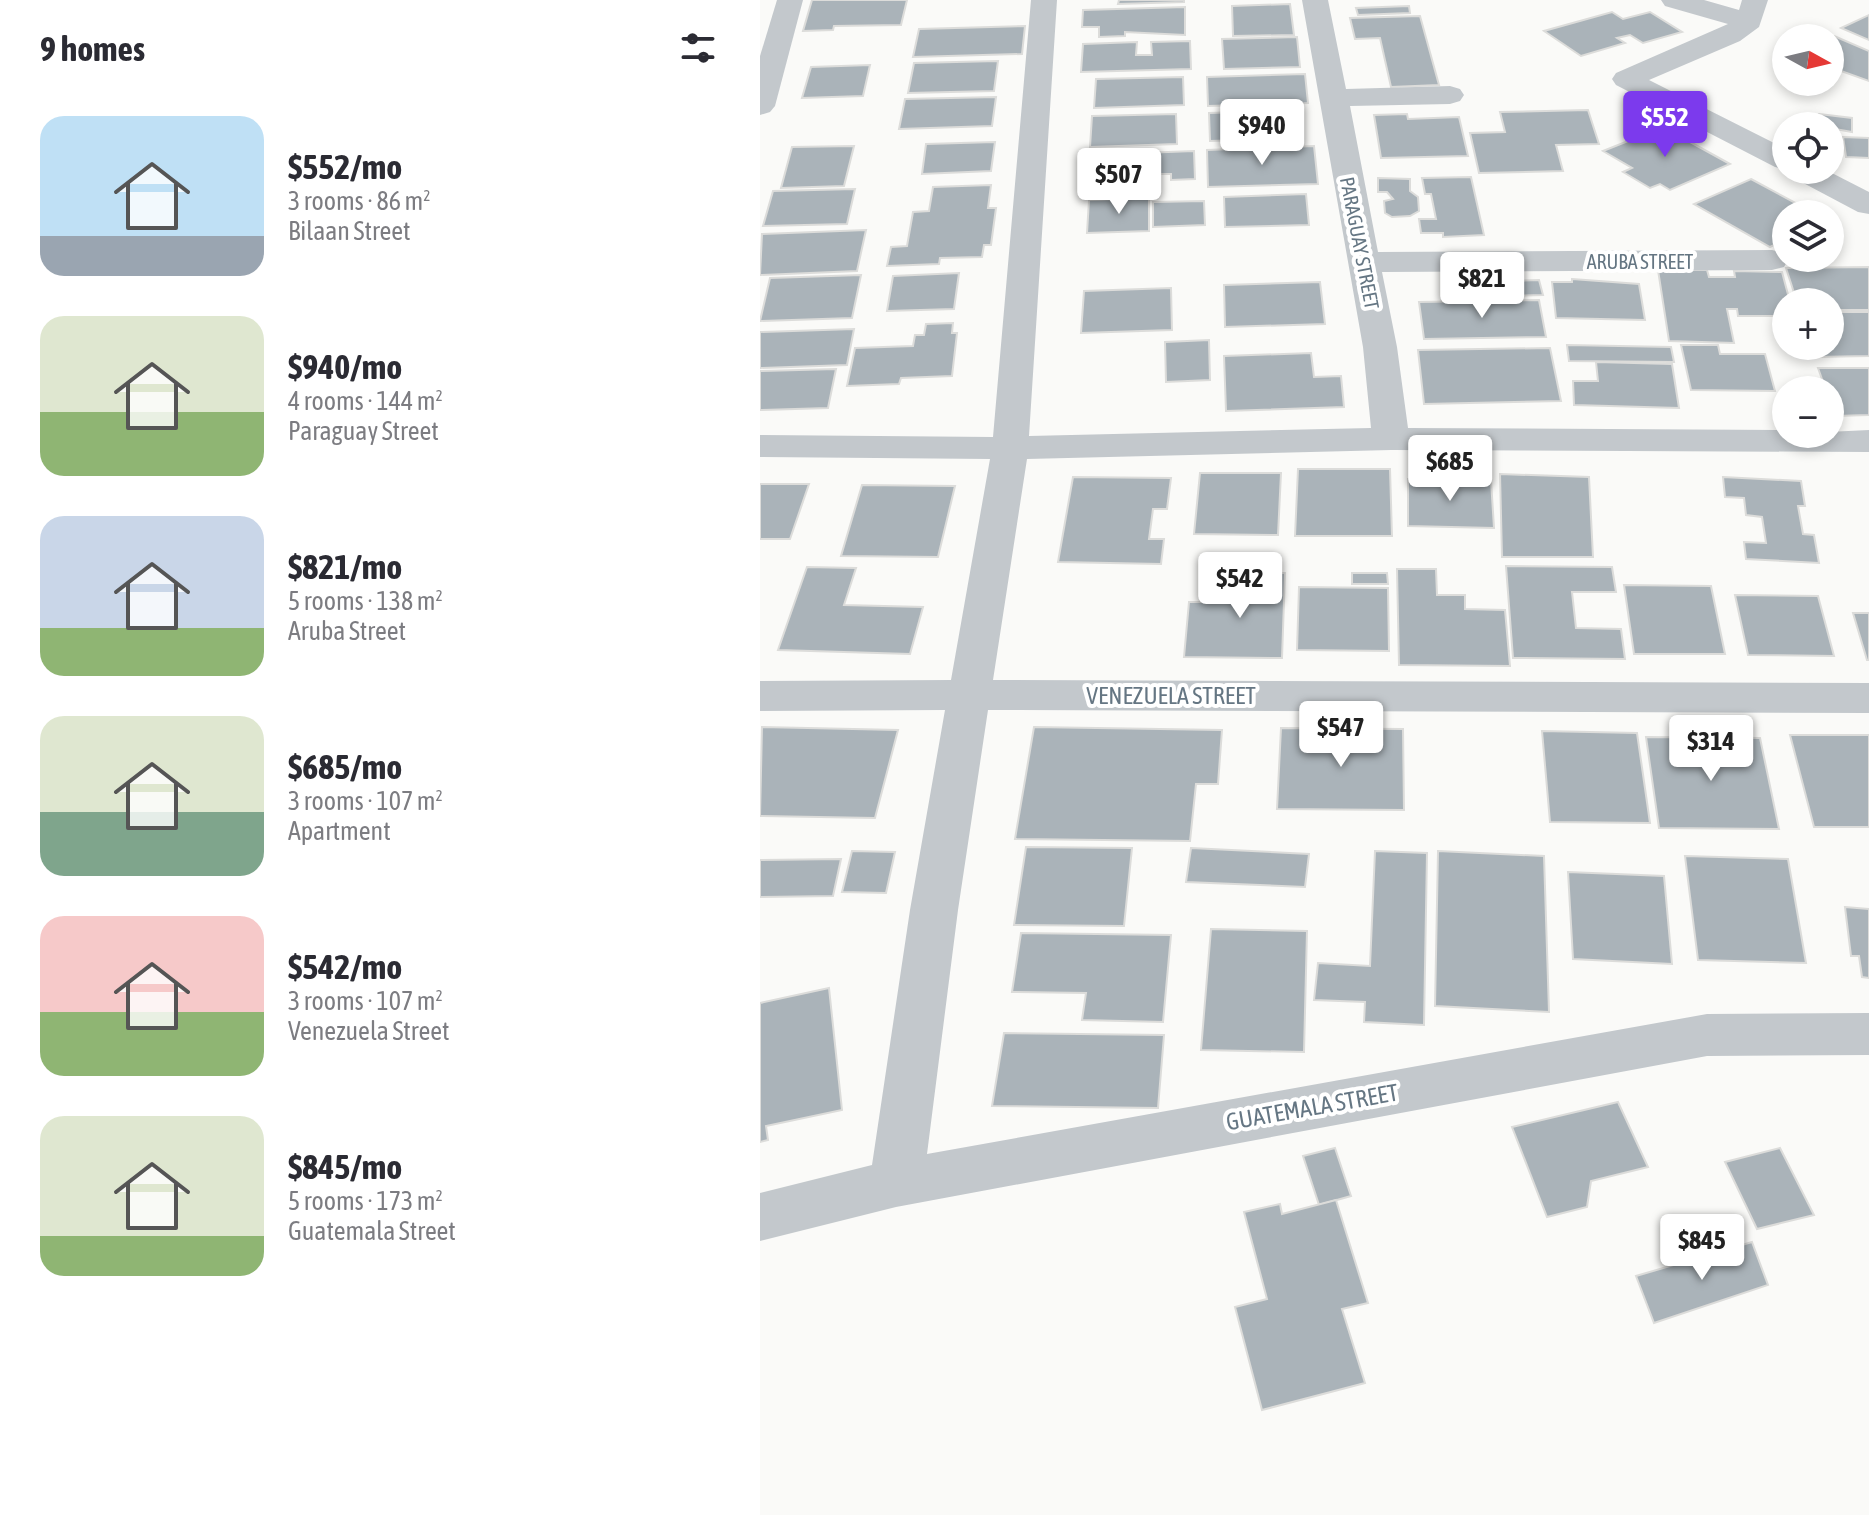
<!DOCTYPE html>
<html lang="en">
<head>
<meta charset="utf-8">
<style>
	:root { --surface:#fff; --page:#f7f7f7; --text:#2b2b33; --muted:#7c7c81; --accent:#7c3aed }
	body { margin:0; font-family:"Asap Condensed",sans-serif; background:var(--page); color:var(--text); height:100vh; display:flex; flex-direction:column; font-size:30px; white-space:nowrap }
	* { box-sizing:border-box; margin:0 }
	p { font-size:26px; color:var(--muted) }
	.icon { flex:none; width:44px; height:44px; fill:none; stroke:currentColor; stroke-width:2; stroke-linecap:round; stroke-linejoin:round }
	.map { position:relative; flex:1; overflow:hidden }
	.side { display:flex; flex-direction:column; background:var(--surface); width:760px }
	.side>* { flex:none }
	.needle { width:52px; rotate:98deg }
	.controls { position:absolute; left:1012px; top:24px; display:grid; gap:16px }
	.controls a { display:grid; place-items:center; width:72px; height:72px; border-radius:50%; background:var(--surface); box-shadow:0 4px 12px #0003; font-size:40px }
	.price { position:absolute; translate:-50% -68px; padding:0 18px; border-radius:8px; background:#fff; color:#222; font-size:26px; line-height:52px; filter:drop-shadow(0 2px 4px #0008) }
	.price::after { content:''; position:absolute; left:50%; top:48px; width:24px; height:18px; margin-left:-12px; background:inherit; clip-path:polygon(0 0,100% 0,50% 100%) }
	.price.on { background:var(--accent); color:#fff }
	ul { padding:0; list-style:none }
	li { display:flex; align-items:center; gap:24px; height:200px; padding:0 40px }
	li span { display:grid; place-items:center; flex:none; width:224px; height:160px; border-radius:24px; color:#555 }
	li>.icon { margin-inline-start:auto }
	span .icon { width:96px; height:96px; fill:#fffc; stroke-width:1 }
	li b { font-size:34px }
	h2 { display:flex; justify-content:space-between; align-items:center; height:96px; padding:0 40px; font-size:34px }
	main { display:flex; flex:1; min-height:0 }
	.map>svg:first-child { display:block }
	.building { fill:#aab3b9; stroke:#dcdcda; stroke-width:2 }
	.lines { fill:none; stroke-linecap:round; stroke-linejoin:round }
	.minor { fill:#c3c8cc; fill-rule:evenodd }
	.labels { text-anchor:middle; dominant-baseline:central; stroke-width:8; stroke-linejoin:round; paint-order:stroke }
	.far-street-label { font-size:20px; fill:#657683; stroke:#fff }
	.street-label { font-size:24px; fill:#657683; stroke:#fff }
</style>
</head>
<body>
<main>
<section class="side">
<h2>9 homes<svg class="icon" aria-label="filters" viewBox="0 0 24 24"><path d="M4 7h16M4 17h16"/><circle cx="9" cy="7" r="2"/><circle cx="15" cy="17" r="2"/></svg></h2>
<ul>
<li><span style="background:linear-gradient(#bfe0f5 75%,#9aa5b1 0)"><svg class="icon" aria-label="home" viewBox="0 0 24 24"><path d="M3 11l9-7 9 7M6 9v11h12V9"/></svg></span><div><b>$552/mo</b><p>3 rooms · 86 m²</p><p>Bilaan Street</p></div></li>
<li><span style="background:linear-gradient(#dfe7d0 60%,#8fb573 0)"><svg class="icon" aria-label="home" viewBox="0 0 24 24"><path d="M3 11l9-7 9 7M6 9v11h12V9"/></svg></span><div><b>$940/mo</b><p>4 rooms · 144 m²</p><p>Paraguay Street</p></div></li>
<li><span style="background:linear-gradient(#c9d6e8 70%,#8fb573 0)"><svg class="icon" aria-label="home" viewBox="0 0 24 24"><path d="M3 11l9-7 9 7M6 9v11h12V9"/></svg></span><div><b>$821/mo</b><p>5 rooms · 138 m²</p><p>Aruba Street</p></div></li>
<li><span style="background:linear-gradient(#dfe7d0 60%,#7fa58c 0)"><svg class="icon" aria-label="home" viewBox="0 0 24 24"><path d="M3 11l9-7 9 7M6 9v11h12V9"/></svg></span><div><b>$685/mo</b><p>3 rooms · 107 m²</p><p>Apartment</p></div></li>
<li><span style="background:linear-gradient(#f6c9c9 60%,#8fb573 0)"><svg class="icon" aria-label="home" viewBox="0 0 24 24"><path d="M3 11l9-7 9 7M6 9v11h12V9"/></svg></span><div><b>$542/mo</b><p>3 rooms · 107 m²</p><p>Venezuela Street</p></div></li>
<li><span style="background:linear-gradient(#dfe7d0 75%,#8fb573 0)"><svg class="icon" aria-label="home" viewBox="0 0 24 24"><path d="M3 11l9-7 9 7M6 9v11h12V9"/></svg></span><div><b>$845/mo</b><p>5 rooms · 173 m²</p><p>Guatemala Street</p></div></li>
</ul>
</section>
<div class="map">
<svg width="1109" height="1515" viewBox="0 0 1109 1515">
	<rect width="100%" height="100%" fill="#fafaf8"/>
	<g class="building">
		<path d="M52 0H147L141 25 74 26 73 30 43 31Z"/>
		<path d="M359 0H424V2L358 4Z"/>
		<path d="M530 4 534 35 473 36 472 6Z"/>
		<path d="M649 6 650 13 598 15 596 8Z"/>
		<path d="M425 7V35L365 32V36L339 37V27H322L323 10Z"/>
		<path d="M852 12 863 19 890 12 922 32 883 43 870 35 857 38 865 43 821 56 784 31Z"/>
		<path d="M1109 15V40L1081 28Z"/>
		<path d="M660 16 679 85 631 87 620 38 595 39 590 18Z"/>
		<path d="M265 26 262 54 153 57 159 29Z"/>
		<path d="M1074 36 1109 51V81L1070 67V38Z"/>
		<path d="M537 37 540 67 464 69 462 39Z"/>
		<path d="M430 41 431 69 321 72 323 44 377 42 376 55H392L391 42Z"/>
		<path d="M238 61 234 91 148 93 154 63Z"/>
		<path d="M110 65 103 96 42 98 51 67Z"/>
		<path d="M545 74 548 103 448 106 447 77Z"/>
		<path d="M423 77 424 105 334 108 336 79Z"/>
		<path d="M236 97 232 126 139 129 145 99Z"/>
		<path d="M540 110 543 138 450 141 449 113Z"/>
		<path d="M828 110 839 144 796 145 803 171 719 173 710 133 745 132 740 112Z"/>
		<path d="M416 114 417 144 330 147 332 116Z"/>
		<path d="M647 114 648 119 699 117 708 156 621 158 614 115Z"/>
		<path d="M1059 114 1092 118V132L1058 126Z"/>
		<path d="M903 127 970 164 910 190 900 184 890 188 863 172 872 168 843 151Z"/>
		<path d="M1083 137 1109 138V158L1086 157Z"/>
		<path d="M235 142 231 171 162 174 166 144Z"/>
		<path d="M94 146 84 186 21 188 32 147Z"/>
		<path d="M554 146 558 184 448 187 447 150Z"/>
		<path d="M434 151 435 179 411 180V174H382V164L355 165V154Z"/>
		<path d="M354 168V178L328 183 327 170Z"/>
		<path d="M359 174 383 176 377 193 353 191Z"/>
		<path d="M711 177 724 235 683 237V233H661L659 219H676L671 194H665L662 178Z"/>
		<path d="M618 178 650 179V191L658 197 659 211 650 216 632 217 625 213 624 201 633 199 627 192H618Z"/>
		<path d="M991 179 1056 214H1026V239L1010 247 934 204Z"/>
		<path d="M231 185 228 208H236L231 245H224L222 257 180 258 179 264 127 266 131 247 147 246 153 212 169 211 173 187Z"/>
		<path d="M95 189 87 224 3 226 13 191Z"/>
		<path d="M546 194 549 225 465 227 464 197Z"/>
		<path d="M389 198V231L327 233 329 200Z"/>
		<path d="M444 201 445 225 393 227V202Z"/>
		<path d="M106 230 97 271 0 275 2 234Z"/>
		<path d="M1109 267V310H1070V302H1037L1026 268Z"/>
		<path d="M898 270H947L949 277H975L974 271 1022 272 1030 302H1026V316H978L977 309H967L974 343 909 341Z"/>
		<path d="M199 273 194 309 127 311 133 276Z"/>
		<path d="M101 275 92 318 0 321 10 278Z"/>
		<path d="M812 279 879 284 885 320 796 318 792 282H812Z"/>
		<path d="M779 280 783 295 748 296 745 281Z"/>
		<path d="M560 282 565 324 465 327 464 285Z"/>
		<path d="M411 288 412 330 321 333 324 291Z"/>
		<path d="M779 300 786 337 664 339 659 302Z"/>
		<path d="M1070 312H1109V356L1055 357 1051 346H1070Z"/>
		<path d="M193 323 192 333H197L192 376 141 378 139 384 87 386 95 348 153 346 155 335H164L166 324Z"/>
		<path d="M94 329 87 365 0 368V332Z"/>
		<path d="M449 340 450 380 406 382 405 342Z"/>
		<path d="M807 345 911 347 914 362 809 361Z"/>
		<path d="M921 345H958L960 354H1005L1015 391 931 390Z"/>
		<path d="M790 348 801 401 664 404 658 350Z"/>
		<path d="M551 353 554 377 581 376 584 407 466 411 464 356Z"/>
		<path d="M836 362 912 364 919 408 814 405 813 381H838Z"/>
		<path d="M1058 368H1109V415L1075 416 1070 390H1066Z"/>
		<path d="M76 369 68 408 0 410V371Z"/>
		<path d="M538 469H630L632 536H535Z"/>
		<path d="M440 473H521L518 535 434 534Z"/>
		<path d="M740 474 829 477 833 557H742Z"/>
		<path d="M313 477 411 478 407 509H393L389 539H404L401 564 298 562Z"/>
		<path d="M963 477 1041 481 1045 506H1038L1043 534 1054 535 1059 563 986 559 984 542 1006 543 1002 517 986 515 984 498 965 497Z"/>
		<path d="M648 479 731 480 734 528 648 526Z"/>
		<path d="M0 484H49L30 539H0Z"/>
		<path d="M102 485 195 486 178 557 81 556Z"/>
		<path d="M746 566 852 567 856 592H812L816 628 861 629 865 659 753 658Z"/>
		<path d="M47 567 96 568 84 605 163 607 150 654 18 650Z"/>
		<path d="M637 569H676L677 595H705V609L745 610 750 666 639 665Z"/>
		<path d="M470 573H525L522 658 424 657 429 602H468Z"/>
		<path d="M592 573H627L628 584H592Z"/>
		<path d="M864 585 951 586 965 654H874Z"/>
		<path d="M539 587 628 588 629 651 537 650Z"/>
		<path d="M975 595 1058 596 1074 656 988 655Z"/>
		<path d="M1093 613H1109V660H1107Z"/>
		<path d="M2 727 138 730 115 818 0 816Z"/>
		<path d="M274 727 462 730 458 784H436L430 841 255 839Z"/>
		<path d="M521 728 643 729 644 810 517 809Z"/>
		<path d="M782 731 877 733 890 823 790 822Z"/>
		<path d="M1030 735H1109V827H1054Z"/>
		<path d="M886 737 1000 738 1019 829 899 828Z"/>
		<path d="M266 847 372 848 364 926 254 925Z"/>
		<path d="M431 848 549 854 545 887 426 882Z"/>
		<path d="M92 851 135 852 126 893 82 892Z"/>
		<path d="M615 851 667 853 664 1025 604 1022 605 1002 554 1000 558 963 610 966Z"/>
		<path d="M678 851 784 856 789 1012 675 1006Z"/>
		<path d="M925 856 1028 859 1046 963 938 960Z"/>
		<path d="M81 859 73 896 0 897V860Z"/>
		<path d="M808 872 904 876 912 964 813 959Z"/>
		<path d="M1085 907 1109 909V978L1102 977 1099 956H1091Z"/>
		<path d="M451 929 547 931 544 1052 441 1050Z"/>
		<path d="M261 933 411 935 403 1022 322 1020 326 993 252 992Z"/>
		<path d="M69 988 82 1110 6 1126 8 1140 0 1142V1003Z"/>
		<path d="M244 1033 404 1035 398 1108 232 1106Z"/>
		<path d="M858 1102 888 1167 831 1181 827 1207 787 1217 752 1127Z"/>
		<path d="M575 1148 591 1196 559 1205 543 1156Z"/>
		<path d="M1020 1148 1054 1215 997 1229 965 1162Z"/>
		<path d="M576 1200 608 1303 582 1309 605 1383 502 1410 475 1307 507 1299 484 1212 520 1204 522 1214Z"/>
		<path d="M992 1242 1008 1285 894 1323 876 1276Z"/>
	</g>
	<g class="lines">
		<g class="minor">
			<path d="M17 0H43L15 106 10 112 0 115V56Z"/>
			<path d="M271 0H297L269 436 611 428 603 347 542 0H568L586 89 690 86 700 89 704 95 700 101 690 104 590 106 618 252 1012 250 1024 253 1028 260 1024 267 1012 270 622 272 637 347 648 428 1026 430V434L1109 430V452L631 450 267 459 233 680 1109 683V713L228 710 198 910 167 1154 947 1014 1109 1013V1055L947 1056 136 1207 0 1241V1193L112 1165 150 910 185 710 0 711V681L191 680 230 459 0 457V435L233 437Z"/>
			<path d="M901 0H944L979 10 982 0H1008L999 27 980 41 889 80 1026 149 1027 170 1015 167 856 85 852 79 856 73 968 24 905 6Z"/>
			<path d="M1028 170H1066L1109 192V214L1098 212 1032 177Z"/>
		</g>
	</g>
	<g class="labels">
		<g class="far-street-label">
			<text transform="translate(600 243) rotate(79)">PARAGUAY STREET</text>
			<text x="880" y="261">ARUBA STREET</text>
		</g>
		<g class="street-label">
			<text x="411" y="695">VENEZUELA STREET</text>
			<text transform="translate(552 1107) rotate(-10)">GUATEMALA STREET</text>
		</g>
	</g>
</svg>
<div class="controls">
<a><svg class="needle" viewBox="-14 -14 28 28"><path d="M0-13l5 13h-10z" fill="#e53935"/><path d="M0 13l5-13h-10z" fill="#7c7c81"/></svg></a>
<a><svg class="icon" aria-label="locate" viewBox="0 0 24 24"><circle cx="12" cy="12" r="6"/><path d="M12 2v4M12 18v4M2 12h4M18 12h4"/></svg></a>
<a><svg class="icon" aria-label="layers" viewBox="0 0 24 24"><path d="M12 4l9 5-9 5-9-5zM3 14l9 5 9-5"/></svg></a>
<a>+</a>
<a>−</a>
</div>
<b class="price on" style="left:905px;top:159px">$552</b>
<b class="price" style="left:502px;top:167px">$940</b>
<b class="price" style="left:359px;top:216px">$507</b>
<b class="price" style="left:722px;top:320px">$821</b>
<b class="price" style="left:690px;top:503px">$685</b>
<b class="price" style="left:480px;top:620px">$542</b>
<b class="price" style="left:581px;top:769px">$547</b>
<b class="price" style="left:951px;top:783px">$314</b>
<b class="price" style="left:942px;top:1282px">$845</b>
</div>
</main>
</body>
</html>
